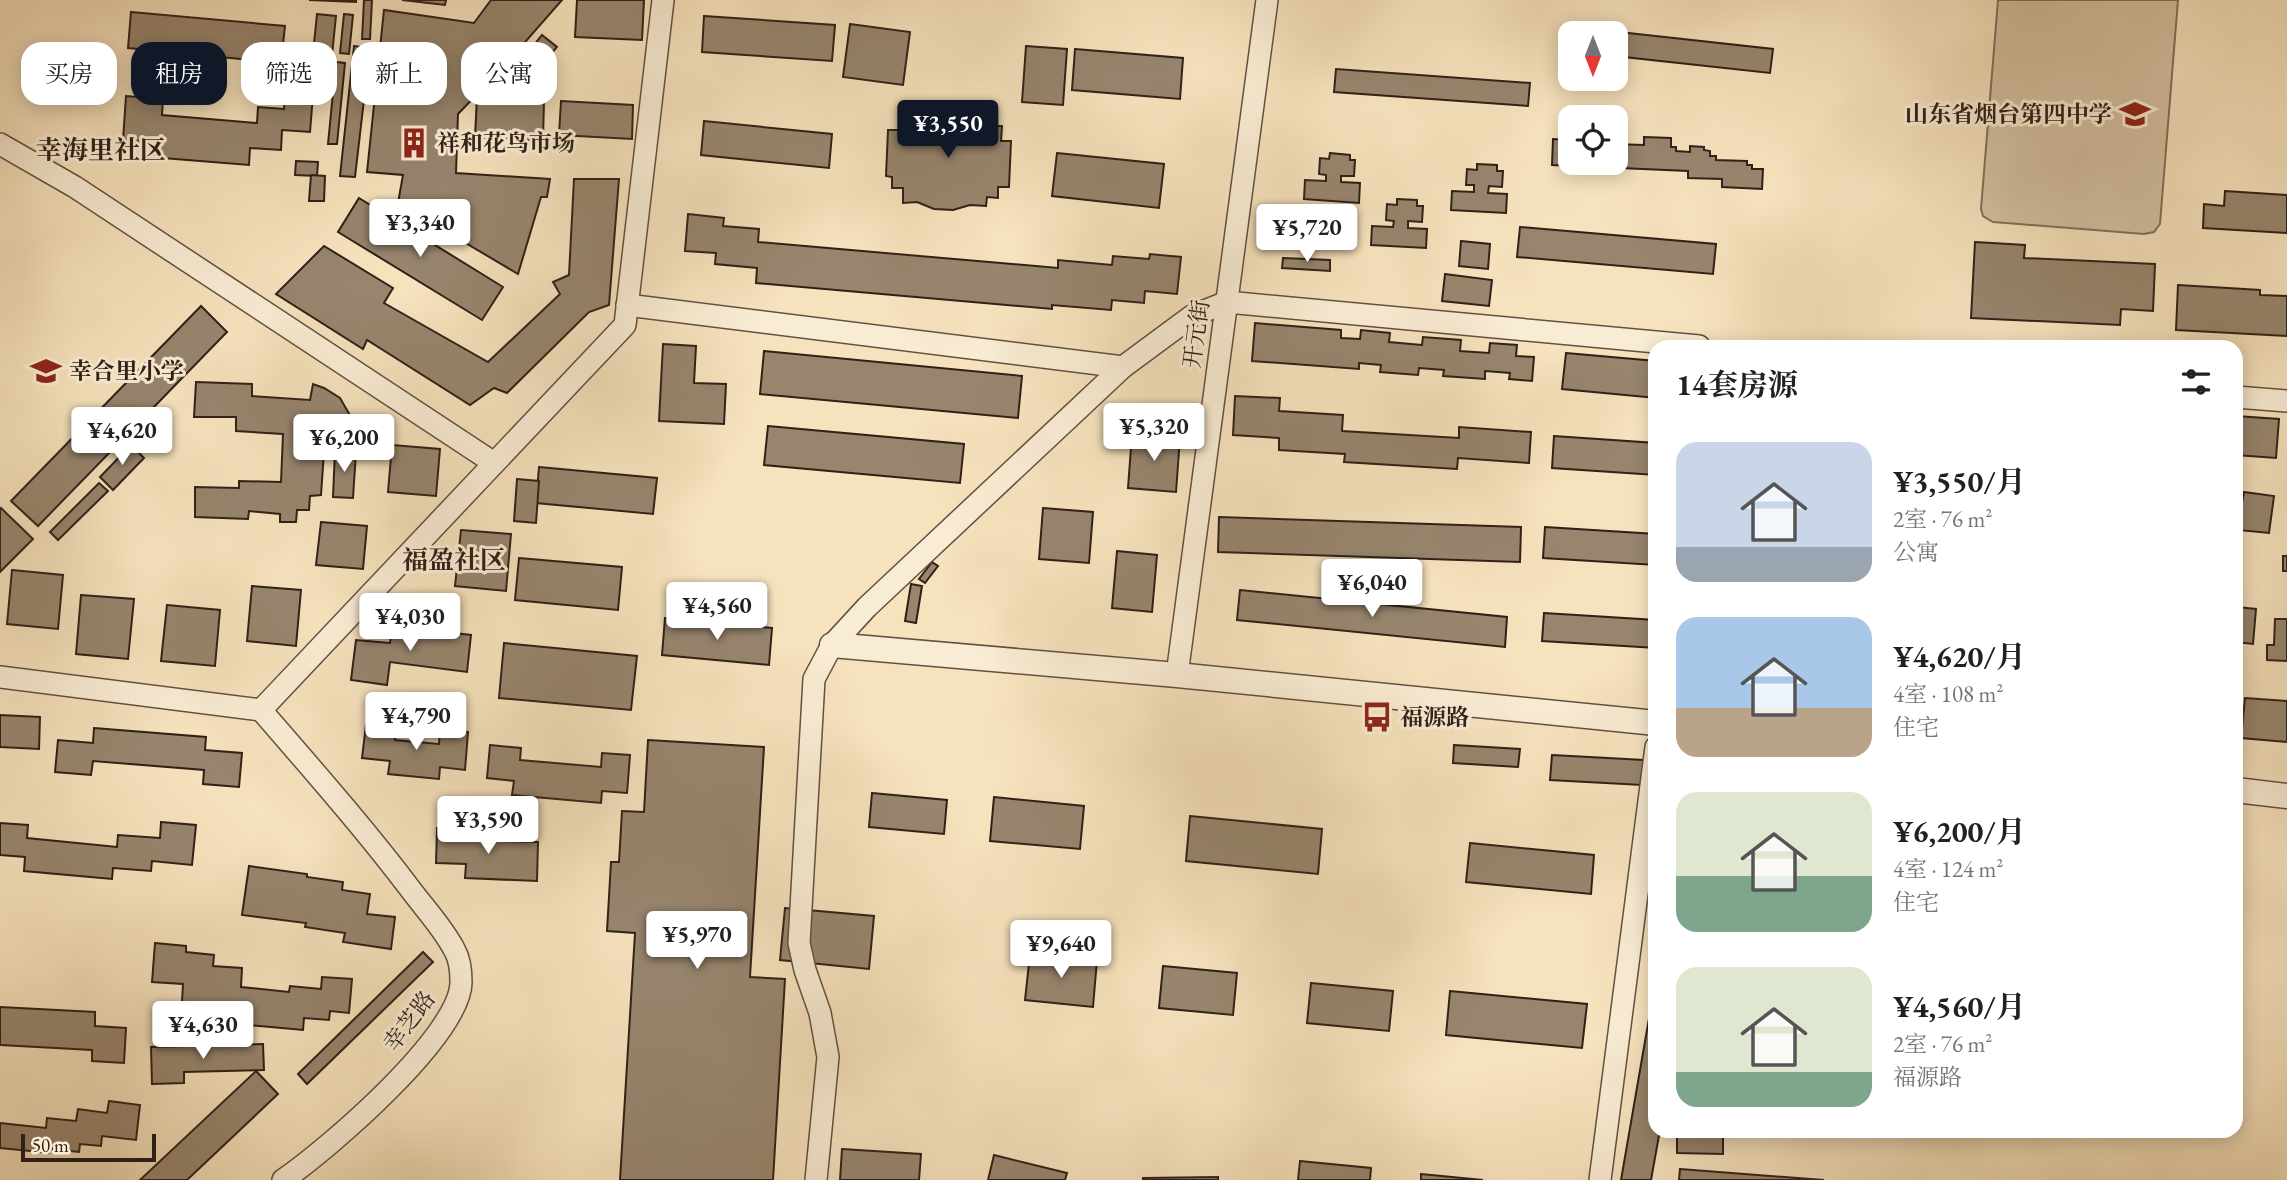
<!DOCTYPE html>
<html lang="zh">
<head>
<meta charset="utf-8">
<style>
	:root { --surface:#fff; --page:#f6f6f6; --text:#202124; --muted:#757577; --accent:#111827 }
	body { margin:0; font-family:"EB Garamond","Noto Serif SC",serif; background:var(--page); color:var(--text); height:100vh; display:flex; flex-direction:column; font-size:26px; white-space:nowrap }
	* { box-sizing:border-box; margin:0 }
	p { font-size:23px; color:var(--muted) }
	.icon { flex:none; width:38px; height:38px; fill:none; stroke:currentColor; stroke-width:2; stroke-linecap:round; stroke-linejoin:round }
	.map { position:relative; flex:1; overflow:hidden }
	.sheet { position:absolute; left:1648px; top:340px; width:595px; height:798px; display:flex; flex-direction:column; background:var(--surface); border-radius:21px; box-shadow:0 4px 18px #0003 }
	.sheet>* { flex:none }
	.banner { position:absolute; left:21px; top:42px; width:665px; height:63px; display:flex; gap:14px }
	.needle { width:46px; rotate:180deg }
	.fabs { position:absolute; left:1558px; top:21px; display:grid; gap:14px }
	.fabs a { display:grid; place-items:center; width:70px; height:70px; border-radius:14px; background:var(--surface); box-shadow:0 4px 18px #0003; font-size:35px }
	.scale { position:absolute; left:21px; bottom:18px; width:135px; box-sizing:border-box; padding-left:7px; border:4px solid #302018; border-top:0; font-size:19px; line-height:24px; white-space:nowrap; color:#302018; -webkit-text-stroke:5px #f9ecd4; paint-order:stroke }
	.price { position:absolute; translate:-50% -60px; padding:0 16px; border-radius:7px; background:#fff; color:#222; font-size:23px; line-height:46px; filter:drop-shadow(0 2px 4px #0008) }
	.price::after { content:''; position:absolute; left:50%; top:42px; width:21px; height:16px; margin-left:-10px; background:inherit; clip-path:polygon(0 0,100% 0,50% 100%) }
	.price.selected { background:var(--accent); color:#fff }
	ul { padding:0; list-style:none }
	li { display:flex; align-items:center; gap:21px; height:175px; padding:0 28px }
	li span { display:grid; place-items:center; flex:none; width:196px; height:140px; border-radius:21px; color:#555 }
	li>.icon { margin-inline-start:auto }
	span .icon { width:84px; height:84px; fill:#fffc; stroke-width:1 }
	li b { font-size:30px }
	h2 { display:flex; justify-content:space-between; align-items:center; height:84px; padding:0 28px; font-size:30px }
	.tag { padding:0 24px; border-radius:21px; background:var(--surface); box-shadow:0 4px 18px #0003; font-size:24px; line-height:63px }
	.tag.selected { background:var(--accent); color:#fff }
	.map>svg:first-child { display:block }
	.green { fill:#d4c1a1; stroke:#82705c; stroke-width:2 }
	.building { fill:#97856e; stroke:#302018; stroke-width:2 }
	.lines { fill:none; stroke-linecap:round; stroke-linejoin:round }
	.minor-casing { stroke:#625041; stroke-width:24 }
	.tertiary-casing { stroke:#625041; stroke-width:27 }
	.minor { stroke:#f9ecd4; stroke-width:21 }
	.tertiary { stroke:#f9ecd4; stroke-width:24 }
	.labels { text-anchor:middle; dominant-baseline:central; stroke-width:6; stroke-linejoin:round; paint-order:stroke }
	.poi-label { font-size:23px; font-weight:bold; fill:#302018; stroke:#f9ecd4; text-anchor:start }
	.street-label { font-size:23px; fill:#302018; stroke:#f9ecd4 }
	.quarter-label { font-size:26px; font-weight:bold; fill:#302018; stroke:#f9ecd4 }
</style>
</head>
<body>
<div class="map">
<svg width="2287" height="1180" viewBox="0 0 2287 1180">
	<rect width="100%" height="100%" fill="#f6e2bd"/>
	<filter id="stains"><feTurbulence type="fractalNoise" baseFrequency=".00286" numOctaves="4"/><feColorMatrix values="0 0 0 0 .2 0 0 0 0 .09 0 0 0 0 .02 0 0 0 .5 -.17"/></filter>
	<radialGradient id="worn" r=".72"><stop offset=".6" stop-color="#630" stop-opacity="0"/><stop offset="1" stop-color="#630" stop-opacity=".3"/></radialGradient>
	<path class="green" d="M1998 0H2178L2160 224 2154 232 2144 234 1993 222 1983 216 1981 209Z"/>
	<g class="building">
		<path d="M309 0H356V2Z"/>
		<path d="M364 0H372L370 39H362Z"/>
		<path d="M402 0H446L445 5Z"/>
		<path d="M491 0H562L504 66 458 114 456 173 550 179 547 197H541L518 274 398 203 403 175 367 172 384 10 474 23Z"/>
		<path d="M577 0H644L642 40 575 37Z"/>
		<path d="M131 12 285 26 281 63 128 48Z"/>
		<path d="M317 14 336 16 332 55 313 53Z"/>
		<path d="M344 14 353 15 349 54 340 53Z"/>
		<path d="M704 16 835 25 832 61 702 52Z"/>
		<path d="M850 24 910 32 903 85 843 77Z"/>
		<path d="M1583 28 1773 49 1770 73 1615 56V33H1582Z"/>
		<path d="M542 35 557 47 528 81 514 70Z"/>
		<path d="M354 46 370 48 355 177 340 176Z"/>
		<path d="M1026 46 1067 49 1063 105 1022 102Z"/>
		<path d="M1075 49 1183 58 1180 99 1072 90Z"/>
		<path d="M336 62 345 63 337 144H328Z"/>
		<path d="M1336 69 1530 83 1528 106 1334 92Z"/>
		<path d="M285 93 313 95 310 132 282 130 281 150 250 148 249 165 151 157 152 143 123 140 126 96 163 99 162 115 257 123 258 107 284 109Z"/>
		<path d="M477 97 544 100 543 141 475 137Z"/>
		<path d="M561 101 633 105 632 139 559 135Z"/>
		<path d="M952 109 971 114 987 115V126H1002L1001 141H1011L1009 187H998V198L987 197 986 206 970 205 953 210 934 209 917 202 903 203V188H892V177L886 176 888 130H899V122L917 123V112Z"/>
		<path d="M704 121 832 134 829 168 701 155Z"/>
		<path d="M1644 137 1671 138V147H1676V151L1690 152V146L1704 147V150L1710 151V156H1716V160L1747 161V165H1752V169H1763L1762 189 1722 187V179L1688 178V171L1552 165 1553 139 1570 140V163H1615V144L1644 145Z"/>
		<path d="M1057 153 1164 164 1159 208 1052 196Z"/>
		<path d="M1330 153 1350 155V160H1355L1354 176H1341V182L1360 183 1359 203 1304 199 1305 180 1326 181V175L1319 174 1320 158 1329 159Z"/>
		<path d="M296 161 318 162 317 176 295 175Z"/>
		<path d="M1477 164 1497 165V171H1503L1502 187 1489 186 1488 193 1507 194 1506 213 1451 210 1452 191 1474 192V185H1466L1467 169 1477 170Z"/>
		<path d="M311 175 325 176 324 201H309Z"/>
		<path d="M574 179H619L609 305 589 312 507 393 494 388 470 405 367 340 363 349 276 294 324 246 393 288 384 303 488 362 560 294 553 282 569 275Z"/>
		<path d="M2225 191 2287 195V233L2203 228 2204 204 2224 206Z"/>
		<path d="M359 198 503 287 482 320 338 232Z"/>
		<path d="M1397 199 1417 200V206H1423L1422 222 1408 221V228L1427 229 1426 248 1371 245 1372 226 1393 227 1394 221 1386 220 1387 204 1397 205Z"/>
		<path d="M688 214 724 218 723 226 759 229 758 242 1058 268V260L1112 265 1113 256 1149 259 1150 254 1181 257 1177 294 1145 291 1144 303 1112 300 1111 310 1052 305V309L756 283 757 268 715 264 716 253 685 251Z"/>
		<path d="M1520 227 1716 244 1713 274 1517 257Z"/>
		<path d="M1461 241 1490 244 1488 269 1459 266Z"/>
		<path d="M1975 242 2025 245 2024 258 2155 264 2153 311 2121 309 2120 325 1971 318Z"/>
		<path d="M1283 258 1330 260V271L1282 268Z"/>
		<path d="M1445 274 1492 280 1489 306 1442 301Z"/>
		<path d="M2178 285 2260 290V295L2287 296V336L2176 330Z"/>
		<path d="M201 306 227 332 38 526 11 501Z"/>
		<path d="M1255 323 1341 330V338L1360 339 1361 330 1390 333 1389 342 1422 345 1423 337 1461 340 1460 351 1489 353 1490 343 1517 345 1516 356 1534 357 1532 381 1509 379 1510 373 1485 371V379L1443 376 1444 370 1419 368 1418 375 1380 372 1381 365 1359 363V369L1252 361Z"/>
		<path d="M663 344 696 346 694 383 726 384 724 424 659 421Z"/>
		<path d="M764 351 1022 376 1018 418 760 394Z"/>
		<path d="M1566 353 1656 361V398L1562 389Z"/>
		<path d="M196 382 252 384V396L310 400 313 384 324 388 340 398 351 417V435L325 437 321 495 310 496 309 510H297L296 522H280V514L249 511 248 519 195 517V487L239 488V481L281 482 283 434 236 431V417H194Z"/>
		<path d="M1235 396 1280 398 1279 411 1343 415 1342 431 1459 438V427L1531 432 1529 463 1458 458 1457 469 1344 462 1345 454 1279 450V438L1233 435Z"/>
		<path d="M1156 408 1197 409V430L1156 429Z"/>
		<path d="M2236 416 2279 419 2276 458 2236 455Z"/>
		<path d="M768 426 964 444 960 483 764 465Z"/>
		<path d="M1132 434 1180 438 1176 492 1128 488Z"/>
		<path d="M1554 436 1656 443V475L1552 468Z"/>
		<path d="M131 445 144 458 113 490 100 477Z"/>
		<path d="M392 445 440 449 436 496 388 492Z"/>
		<path d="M335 451 356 452 353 498 333 497Z"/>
		<path d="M539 467 657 478 653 514 536 503Z"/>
		<path d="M517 479 539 481 536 523 514 521Z"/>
		<path d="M99 483 108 491 58 540 50 532Z"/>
		<path d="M2244 492 2274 496 2269 533 2239 530 2236 541V503H2242Z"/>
		<path d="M1 508 33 539 0 572V509Z"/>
		<path d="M1043 508 1093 512 1089 563 1039 559Z"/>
		<path d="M1219 517 1521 527 1520 562 1218 552Z"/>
		<path d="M321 522 367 526 363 569 316 565Z"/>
		<path d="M1545 527 1656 534V565L1543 558Z"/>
		<path d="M461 530 511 534 506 591 455 586Z"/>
		<path d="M1117 551 1157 555 1152 612 1112 608Z"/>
		<rect x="2283" y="556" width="4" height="15"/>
		<path d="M519 558 622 567 618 610 515 600Z"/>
		<path d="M932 562 938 566 925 583 919 579Z"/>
		<path d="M12 570 63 575 58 629 7 624Z"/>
		<path d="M911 584 922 586 916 623 905 621Z"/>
		<path d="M252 586 301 590 296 646 247 641Z"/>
		<path d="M1240 590 1507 617 1505 647 1237 620Z"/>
		<path d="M81 595 134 599 128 659 76 654Z"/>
		<path d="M167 605 220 610 215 666 161 661Z"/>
		<path d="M2236 607 2256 609 2253 644 2236 642Z"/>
		<path d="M1544 613 1656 620V648L1542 641Z"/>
		<path d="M665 618 772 628 769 665 662 655Z"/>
		<path d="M2275 619H2287V661L2267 660V645H2274Z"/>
		<path d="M392 626 471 635 467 672 390 662 387 685 351 680 356 640 390 643Z"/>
		<path d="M504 643 637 656 631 710 499 698Z"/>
		<path d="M2245 698 2287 701V742L2241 738Z"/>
		<path d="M0 715 40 717 39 749 0 747Z"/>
		<path d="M366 725 397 728 395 740 439 744 440 729 468 732 465 770 440 767 439 779 388 774 390 761 362 758Z"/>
		<path d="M94 728 206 737 205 750 242 753 239 787 203 784 204 770 93 761 91 775 55 772 58 740 93 743Z"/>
		<path d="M648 740 764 747 750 977 785 979 773 1180H620L635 933 607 931 611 862H619L622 811 644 812Z"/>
		<path d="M490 745 521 748 520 760 601 767 602 753 630 755 627 793 602 791 601 803 512 795 514 781 487 778Z"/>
		<path d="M1454 745 1520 749 1518 767 1453 763Z"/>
		<path d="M1552 755 1644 760 1642 785 1550 780Z"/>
		<path d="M872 793 947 800 944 834 869 827Z"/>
		<path d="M994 797 1084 806 1080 849 990 841Z"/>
		<path d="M1190 816 1322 829 1318 874 1186 861Z"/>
		<path d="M161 822 196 825 192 865 152 861 151 871 113 868 112 879 24 871 25 857 0 855V823L28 825 27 838 117 847 118 835 160 838Z"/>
		<path d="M437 828 468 829V840L538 842 537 881 465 878 466 864 436 863Z"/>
		<path d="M1470 843 1594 855 1591 894 1466 882Z"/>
		<path d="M249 866 307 874V877L343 882 342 890 370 894 367 914 395 917 391 949 343 942 345 933 305 927 306 923 242 915Z"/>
		<path d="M785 908 874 916 869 969 780 960Z"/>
		<path d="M155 943 186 946V952L214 955 213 966 242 968 241 987 289 992 290 986 321 989 322 977 352 979 349 1013 330 1011 329 1020 304 1018 303 1030 215 1022 216 1005 182 1002 183 984 152 982Z"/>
		<path d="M423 952 433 962 307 1084 298 1074Z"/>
		<path d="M1030 954 1097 960 1093 1007 1025 1000Z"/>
		<path d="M1163 966 1237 973 1233 1015 1159 1008Z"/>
		<path d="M1311 983 1393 991 1389 1031 1307 1023Z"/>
		<path d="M1450 991 1587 1004 1582 1048 1446 1035Z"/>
		<path d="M1652 1001 1656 1002V1130H1660L1651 1180H1621Z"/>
		<path d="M0 1007 95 1012V1026L126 1028 124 1063 92 1061V1050L0 1045Z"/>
		<path d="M263 1044 264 1070 184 1072V1083L152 1084 151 1047Z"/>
		<path d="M256 1071 278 1094 187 1180H140Z"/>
		<path d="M109 1101 140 1105 136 1140 102 1136 101 1146 80 1144 79 1152 49 1149V1153L0 1148V1123L46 1128 47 1118 76 1121 78 1109 107 1113Z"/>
		<path d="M1677 1130H1723V1154L1677 1153Z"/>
		<path d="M842 1149 921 1154 919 1180H840Z"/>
		<path d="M994 1155 1067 1173 1065 1180H988Z"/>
		<path d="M1300 1161 1371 1168 1370 1180H1298Z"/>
		<path d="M1680 1169 1824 1180H1679Z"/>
		<path d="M1421 1174 1483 1180H1421Z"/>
		<path d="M1218 1177V1180H1143V1178Z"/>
	</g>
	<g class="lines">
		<g class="minor-casing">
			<g id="minor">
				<path d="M0 144 75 187 494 463"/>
				<path d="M627 305 1123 367"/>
				<path d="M2236 397 2287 401"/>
				<path d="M1177 675 1267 0"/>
				<path d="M0 677 261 710C312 769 364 828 411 890 426 910 444 929 455 951 460 960 461 971 461 982 461 1035 327 1150 283 1180"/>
				<path d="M261 710 625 325 663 0"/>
				<path d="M816 1180 828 1057 820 1013 805 970 799 943 814 679 832 645 867 607 1123 367 1192 316 1227 302 1699 346"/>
				<path d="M1600 1180 1656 747"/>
			</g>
		</g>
		<g class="tertiary-casing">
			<g id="tertiary">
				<path d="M832 645 1177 675 1656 723"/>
				<path d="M2236 790 2287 796"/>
			</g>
		</g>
		<use href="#minor" class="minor"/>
		<use href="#tertiary" class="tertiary"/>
	</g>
	<defs>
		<g id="school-bare" transform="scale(2.415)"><path d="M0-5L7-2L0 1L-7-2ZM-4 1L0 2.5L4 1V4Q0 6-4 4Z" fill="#8f2418" stroke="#f9ecd4" stroke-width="2.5" paint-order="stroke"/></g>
		<g id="building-bare" transform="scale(2.415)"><path d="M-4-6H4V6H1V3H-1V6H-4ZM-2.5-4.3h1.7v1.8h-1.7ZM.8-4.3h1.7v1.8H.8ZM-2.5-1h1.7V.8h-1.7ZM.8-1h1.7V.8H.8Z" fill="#8f2418" stroke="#f9ecd4" stroke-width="2.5" paint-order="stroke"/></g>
		<g id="bus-bare" transform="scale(2.415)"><path d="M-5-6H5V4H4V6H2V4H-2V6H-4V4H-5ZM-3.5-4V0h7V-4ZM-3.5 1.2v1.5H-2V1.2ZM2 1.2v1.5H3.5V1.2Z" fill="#8f2418" stroke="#f9ecd4" stroke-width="2.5" paint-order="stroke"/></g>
	</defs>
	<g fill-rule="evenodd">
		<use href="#school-bare" x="2135" y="114"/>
		<use href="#building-bare" x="414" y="143"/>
		<use href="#school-bare" x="46" y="371"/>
		<use href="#bus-bare" x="1377" y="717"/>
	</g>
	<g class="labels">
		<g class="poi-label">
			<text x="2112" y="114" text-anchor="end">山东省烟台第四中学</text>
			<text x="437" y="143">祥和花鸟市场</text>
			<text x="69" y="371">幸合里小学</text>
			<text x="1400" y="717">福源路</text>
		</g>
		<g class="street-label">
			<text transform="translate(1196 334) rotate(-82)">开元街</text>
			<text transform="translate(409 1021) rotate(-53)">幸芝路</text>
		</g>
		<g class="quarter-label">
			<text x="101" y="150">幸海里社区</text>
			<text x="454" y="560">福盈社区</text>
		</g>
	</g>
	<rect width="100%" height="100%" filter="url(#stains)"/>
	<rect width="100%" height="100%" fill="url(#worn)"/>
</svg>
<div class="fabs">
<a><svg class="needle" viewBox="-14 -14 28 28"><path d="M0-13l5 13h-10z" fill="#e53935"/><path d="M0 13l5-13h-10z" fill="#757577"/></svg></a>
<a><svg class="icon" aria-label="locate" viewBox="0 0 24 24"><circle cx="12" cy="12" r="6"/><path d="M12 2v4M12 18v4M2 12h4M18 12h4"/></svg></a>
</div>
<div class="scale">50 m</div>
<b class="price selected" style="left:948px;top:160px">¥3,550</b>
<b class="price" style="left:420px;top:259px">¥3,340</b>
<b class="price" style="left:1307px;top:264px">¥5,720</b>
<b class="price" style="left:1154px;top:463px">¥5,320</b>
<b class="price" style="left:122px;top:467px">¥4,620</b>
<b class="price" style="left:344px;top:474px">¥6,200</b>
<b class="price" style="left:1372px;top:619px">¥6,040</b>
<b class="price" style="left:717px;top:642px">¥4,560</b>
<b class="price" style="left:410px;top:653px">¥4,030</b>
<b class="price" style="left:416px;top:752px">¥4,790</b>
<b class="price" style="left:488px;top:856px">¥3,590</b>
<b class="price" style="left:697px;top:971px">¥5,970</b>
<b class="price" style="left:1061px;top:980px">¥9,640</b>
<b class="price" style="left:203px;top:1061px">¥4,630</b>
<div class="banner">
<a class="tag">买房</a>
<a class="tag selected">租房</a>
<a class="tag">筛选</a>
<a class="tag">新上</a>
<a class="tag">公寓</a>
</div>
<section class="sheet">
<h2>14套房源<svg class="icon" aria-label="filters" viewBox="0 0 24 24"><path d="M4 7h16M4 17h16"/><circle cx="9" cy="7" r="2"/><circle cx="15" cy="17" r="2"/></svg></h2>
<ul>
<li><span style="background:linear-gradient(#c9d6e8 75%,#9aa5b1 0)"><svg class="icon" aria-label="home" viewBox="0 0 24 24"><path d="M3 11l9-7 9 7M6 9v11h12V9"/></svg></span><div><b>¥3,550/月</b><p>2室 · 76 m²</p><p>公寓</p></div></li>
<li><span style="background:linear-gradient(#a9c7e8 65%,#b9a48a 0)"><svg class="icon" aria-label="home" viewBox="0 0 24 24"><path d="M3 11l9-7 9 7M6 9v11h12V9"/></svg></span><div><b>¥4,620/月</b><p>4室 · 108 m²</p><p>住宅</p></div></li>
<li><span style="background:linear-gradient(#dfe7d0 60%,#7fa58c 0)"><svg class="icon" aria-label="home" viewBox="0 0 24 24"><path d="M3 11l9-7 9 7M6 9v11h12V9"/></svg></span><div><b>¥6,200/月</b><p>4室 · 124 m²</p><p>住宅</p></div></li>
<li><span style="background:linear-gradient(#dfe7d0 75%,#7fa58c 0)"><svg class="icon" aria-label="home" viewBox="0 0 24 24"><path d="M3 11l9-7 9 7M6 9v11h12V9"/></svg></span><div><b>¥4,560/月</b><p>2室 · 76 m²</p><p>福源路</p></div></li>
</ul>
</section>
</div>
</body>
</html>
